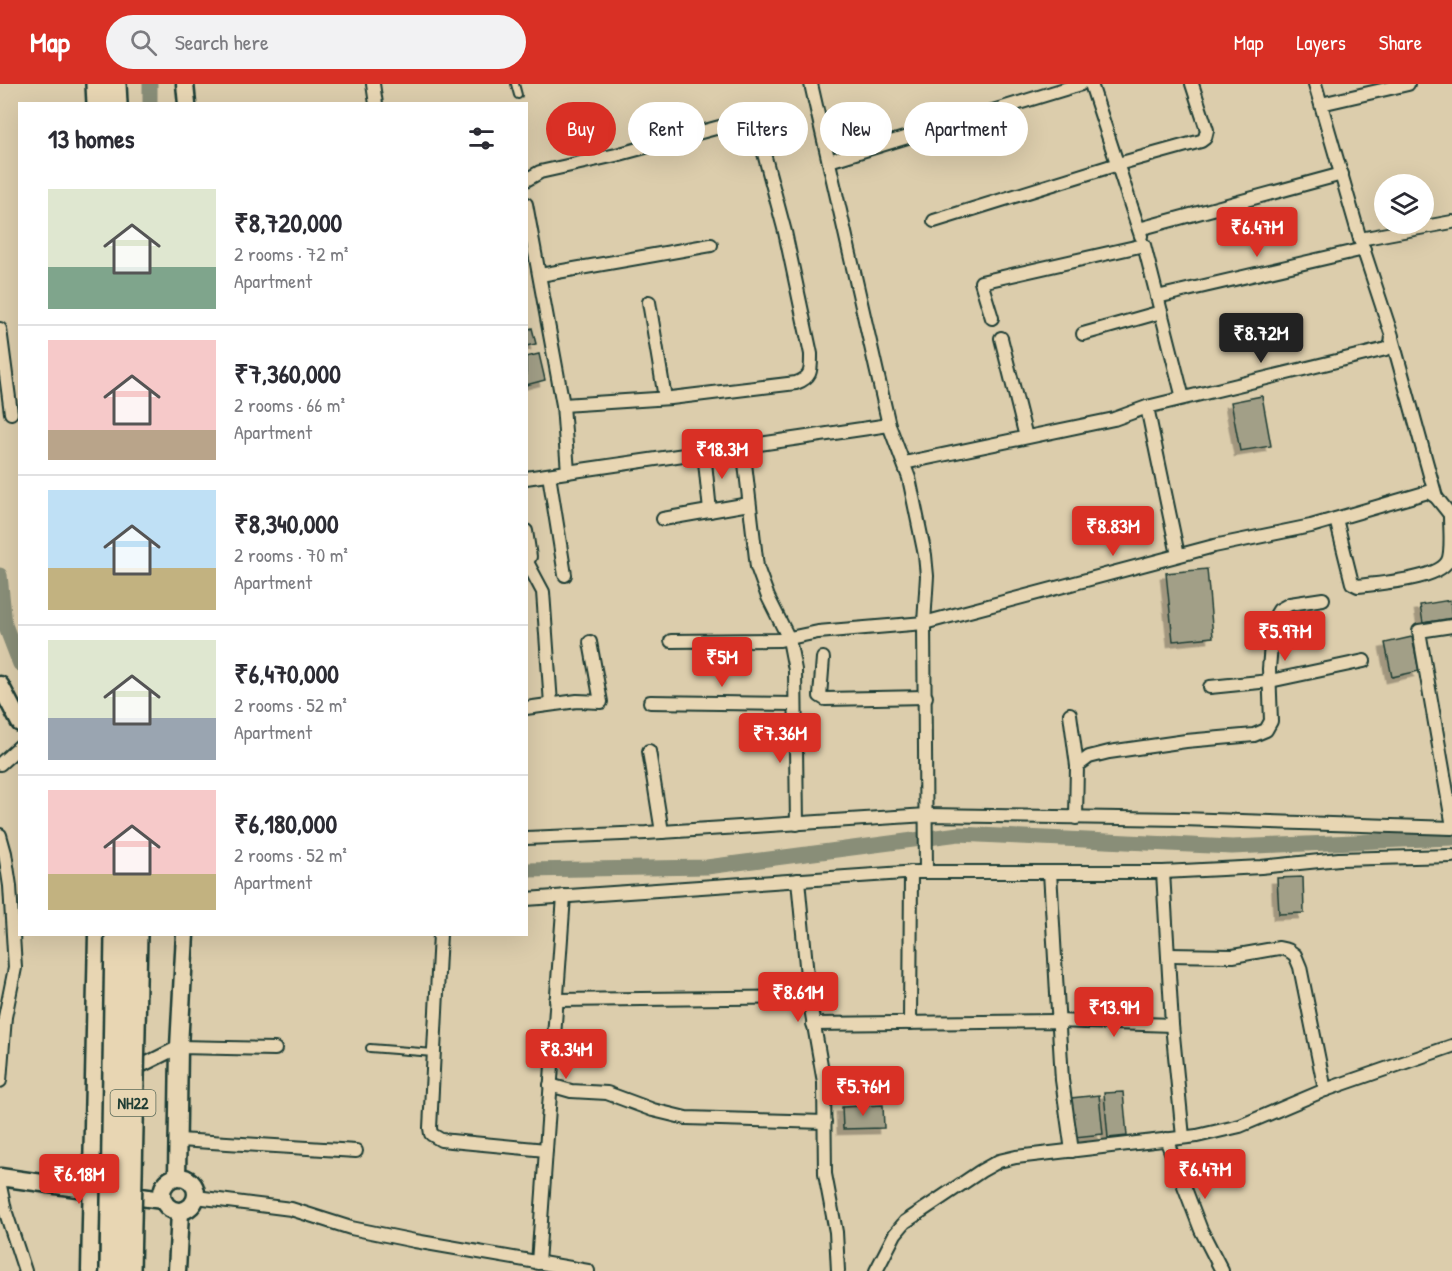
<!DOCTYPE html>
<html lang="en">
<head>
<meta charset="utf-8">
<style>
	:root { --surface:#fff; --page:#f2f2f3; --text:#2b2b33; --muted:#7c7c81; --line:#e1e1e2; --accent:#d93025 }
	body { margin:0; font-family:"Patrick Hand",sans-serif; background:var(--page); color:var(--text); height:100vh; display:flex; flex-direction:column; font-size:22px; white-space:nowrap }
	* { box-sizing:border-box; margin:0 }
	p { font-size:20px; color:var(--muted) }
	.icon { flex:none; width:33px; height:33px; fill:none; stroke:currentColor; stroke-width:2; stroke-linecap:round; stroke-linejoin:round }
	.map { position:relative; flex:1; overflow:hidden }
	.panel { position:absolute; left:18px; top:18px; width:510px; height:834px; display:flex; flex-direction:column; background:var(--surface); border-radius:0px; box-shadow:0 6px 24px #0002 }
	.panel>* { flex:none }
	.top-card { position:absolute; left:546px; top:18px; width:570px; height:54px; display:flex; gap:12px }
	.fabs { position:absolute; left:1374px; top:90px; display:grid; gap:12px }
	.fabs a { display:grid; place-items:center; width:60px; height:60px; border-radius:50%; background:var(--surface); box-shadow:0 6px 24px #0002; font-size:30px }
	.price { position:absolute; translate:-50% -51px; padding:0 14px; border-radius:6px; background:var(--accent); color:#fff; font-size:20px; line-height:39px; filter:drop-shadow(0 2px 3px #0008) }
	.price::after { content:''; position:absolute; left:50%; top:36px; width:18px; height:14px; margin-left:-9px; background:inherit; clip-path:polygon(0 0,100% 0,50% 100%) }
	.price.on { background:#222; color:#fff }
	ul { padding:0; list-style:none }
	li { display:flex; align-items:center; gap:18px; height:150px; padding:0 30px }
	li+li { border-top:2px solid var(--line) }
	li span { display:grid; place-items:center; flex:none; width:168px; height:120px; border-radius:0px; color:#555 }
	li>.icon { margin-inline-start:auto }
	span .icon { width:72px; height:72px; fill:#fffc; stroke-width:1 }
	li b { font-size:26px }
	h2 { display:flex; justify-content:space-between; align-items:center; height:72px; padding:0 30px; font-size:26px }
	.pill { padding:0 21px; border-radius:27px; background:var(--surface); box-shadow:0 6px 24px #0002; font-size:21px; line-height:54px }
	.pill.on { background:var(--accent); color:#fff }
	header { display:flex; align-items:center; gap:36px; box-sizing:border-box; height:84px; padding:0 30px; background:var(--accent); color:#fff }
	header strong { font-size:28px }
	nav { display:flex; gap:33px; margin-inline-start:auto; font-size:21px }
	.search { width:420px; height:54px; background:var(--page); display:flex; align-items:center; gap:15px; box-sizing:border-box; padding:0 21px; border-radius:33px; color:var(--muted); font-size:22px }
	.map>svg:first-child { display:block }
	.lines { fill:none; stroke-linecap:round; stroke-linejoin:round }
	.canal { stroke:#898e78; stroke-width:15 }
	.building { fill:#a29f87; stroke:#1f3d34; stroke-width:1.5; filter:url(#shadow) }
	.service-casing { stroke:#1f3d34; stroke-width:10 }
	.minor-casing { stroke:#1f3d34; stroke-width:16 }
	.tertiary-casing { stroke:#1f3d34; stroke-width:21 }
	.trunk-casing { stroke:#1f3d34; stroke-width:26 }
	.service { stroke:#e8d6b3; stroke-width:6 }
	.minor { stroke:#e8d6b3; stroke-width:12 }
	.tertiary { stroke:#e8d6b3; stroke-width:16 }
	.trunk { stroke:#e8d6b3; stroke-width:21 }
	.trunk-bridge-casing { stroke:#1f3d34; stroke-width:26; stroke-linecap:butt }
	.trunk-bridge { stroke:#e8d6b3; stroke-width:21 }
	.labels { text-anchor:middle; dominant-baseline:central; stroke-width:4.5; stroke-linejoin:round; paint-order:stroke }
	.shield { fill:#e8d6b3; stroke:#5b6b5a; stroke-width:1.5 }
	.shield-label { font-size:16px; font-weight:bold; fill:#1f3d34 }
</style>
</head>
<body>
<header>
<strong>Map</strong>
<div class="search"><svg class="icon" aria-label="search" viewBox="0 0 24 24"><circle cx="10" cy="10" r="6"/><path d="M15 15l6 6"/></svg>Search here</div>
<nav><a>Map</a><a>Layers</a><a>Share</a></nav>
</header>
<div class="map">
<svg width="1452" height="1187" viewBox="0 0 1452 1187">
	<defs>
		<filter id="shadow"><feDropShadow dx="-5.5" dy="5.5" stdDeviation="0" flood-color="#0004"/></filter>
	</defs>
	<rect width="100%" height="100%" fill="#dccdac"/>
	<filter id="ink" filterUnits="userSpaceOnUse"><feTurbulence type="fractalNoise" baseFrequency=".0167" numOctaves="2"/><feDisplacementMap in="SourceGraphic" scale="12" xChannelSelector="R" yChannelSelector="G"/><feConvolveMatrix kernelMatrix="1 2 1 2 8 2 1 2 1" color-interpolation-filters="sRGB"/></filter>
	<g filter="url(#ink)">
		<g class="lines">
			<g class="canal">
				<path d="M150 0V20"/>
				<path d="M0 491 5 541 20 580"/>
				<path d="M526 786 707 783 959 750 1232 763 1452 754"/>
			</g>
		</g>
		<g class="building">
			<path d="M532 244 536 260 526 262V246Z"/>
			<path d="M539 270 545 296 526 301V273Z"/>
			<path d="M1262 312 1271 362 1240 367 1231 318Z"/>
			<path d="M1207 485 1213 553 1173 557 1166 489Z"/>
			<path d="M1450 516 1452 534 1423 539 1420 521Z"/>
			<path d="M1412 553 1419 587 1392 593 1385 559Z"/>
			<path d="M1303 793 1304 829 1279 830 1277 794Z"/>
			<path d="M1123 1008 1127 1052 1108 1054 1104 1009Z"/>
			<path d="M1099 1011 1103 1050 1075 1053 1071 1014Z"/>
			<path d="M883 1021 884 1044 843 1045 842 1023Z"/>
		</g>
		<g class="lines">
			<g class="service-casing">
				<g id="service">
					<path d="M515 0 518 11"/>
					<path d="M370 964 434 969"/>
				</g>
			</g>
			<g class="minor-casing">
				<g id="minor">
					<path d="M373 0 376 20"/>
					<path d="M811 0 889 341 909 394 925 471 927 492 924 539 926 788"/>
					<path d="M1091 0 1141 152"/>
					<path d="M1321 20 1408 0"/>
					<path d="M829 77 1081 0"/>
					<path d="M526 96 540 88 616 71 727 41 743 38 753 41 762 62 785 148 811 270C811 287 812 293 796 299L671 314 563 321"/>
					<path d="M526 120 563 321 568 388"/>
					<path d="M934 137 1118 80 1201 57 1205 54 1207 46 1192 0"/>
					<path d="M1139 145 1342 90"/>
					<path d="M1360 155 1452 138"/>
					<path d="M540 191 711 161"/>
					<path d="M1157 213 1364 165"/>
					<path d="M649 218 665 314"/>
					<path d="M992 234 981 198 1144 161 1183 314"/>
					<path d="M0 245 11 329"/>
					<path d="M1083 250 1161 228"/>
					<path d="M1001 254 1026 353"/>
					<path d="M1392 254 1436 413"/>
					<path d="M1147 323 1178 471"/>
					<path d="M743 362 757 483 768 513 789 555 795 586 797 740"/>
					<path d="M704 368 710 427"/>
					<path d="M904 379 1114 335 1147 323 1386 265 1391 261 1392 252 1389 243 1360 155 1315 0"/>
					<path d="M549 391 565 491"/>
					<path d="M526 394 889 341"/>
					<path d="M663 435 749 420"/>
					<path d="M1336 435 1352 499 1358 502C1378 499 1443 496 1449 474 1452 462 1450 445 1450 432"/>
					<path d="M526 447 530 473 526 478"/>
					<path d="M527 478 543 508 551 620"/>
					<path d="M1452 542 1419 547 1452 737"/>
					<path d="M671 557 780 556 818 548 924 539 1214 462 1311 442 1428 408 1436 413 1452 433"/>
					<path d="M823 574 820 612 825 615 926 613"/>
					<path d="M1210 603 1270 597 1364 577"/>
					<path d="M650 618 794 620"/>
					<path d="M526 624 577 617 601 618 590 558"/>
					<path d="M1070 630 1077 682"/>
					<path d="M649 667 662 748"/>
					<path d="M0 680 20 662"/>
					<path d="M1076 734 1077 682 1089 673 1109 668 1186 657 1254 651 1266 646 1271 637 1269 585 1273 536 1279 526 1290 520 1323 515"/>
					<path d="M0 751 5 769 10 802 15 884 5 933 0 997"/>
					<path d="M526 754 646 749 927 731 1182 735 1452 744"/>
					<path d="M1050 788 1062 996 1072 1067"/>
					<path d="M1163 788 1172 941 1183 1053"/>
					<path d="M798 796 809 913"/>
					<path d="M526 815 918 788H1163L1261 783 1339 775 1452 772"/>
					<path d="M440 850 430 1044 431 1050 441 1056 546 1066"/>
					<path d="M1168 871 1233 872 1279 864 1288 866 1295 871 1300 883 1325 1006"/>
					<path d="M556 916 809 913 824 998 825 1090 836 1148 838 1187"/>
					<path d="M910 939 911 788"/>
					<path d="M813 940 1057 937 1172 941"/>
					<path d="M129 988 179 963 275 965"/>
					<path d="M550 1001 571 1007 607 1009 653 1026 686 1034 825 1038"/>
					<path d="M1166 1055 1201 1146 1222 1187"/>
					<path d="M179 1056 356 1067"/>
					<path d="M0 1102 5 1126 25 1187"/>
					<path d="M196 1113 291 1125 351 1144 415 1157 588 1187"/>
					<path d="M538 1179 564 812"/>
					<path d="M876 1187 895 1150 905 1138 981 1087 999 1077 1016 1073 1197 1052 1240 1042 1325 1006 1452 962"/>
				</g>
			</g>
			<g class="tertiary-casing">
				<g id="tertiary">
					<path d="M185 0 187 20"/>
					<path d="M0 601 20 639"/>
					<circle cx="179" cy="1110" r="17"/>
					<path d="M0 1093 162 1116"/>
					<path d="M177 1093 179 963 185 850"/>
					<path d="M90 1187 97 850"/>
					<path d="M177 1187 180 1128"/>
				</g>
			</g>
			<g class="trunk-casing">
				<g id="trunk">
					<path d="M97 0 98 20"/>
					<path d="M115 0 116 20"/>
				</g>
			</g>
			<use href="#service" class="service"/>
			<use href="#minor" class="minor"/>
			<use href="#tertiary" class="tertiary"/>
			<use href="#trunk" class="trunk"/>
			<g class="trunk-bridge-casing">
				<g id="trunk-bridge">
					<path d="M111 1187 116 850"/>
					<path d="M129 1187 136 850"/>
				</g>
			</g>
			<use href="#trunk-bridge" class="trunk-bridge"/>
		</g>
	</g>
	<g class="labels">
		<rect class="shield" x="110.5" y="1006" width="45" height="26" rx="4.5"/>
		<g class="shield-label">
			<text x="133" y="1019">NH22</text>
		</g>
	</g>
</svg>
<div class="fabs">
<a><svg class="icon" aria-label="layers" viewBox="0 0 24 24"><path d="M12 4l9 5-9 5-9-5zM3 14l9 5 9-5"/></svg></a>
</div>
<b class="price" style="left:1257px;top:174px">₹6.47M</b>
<b class="price on" style="left:1261px;top:280px">₹8.72M</b>
<b class="price" style="left:722px;top:396px">₹18.3M</b>
<b class="price" style="left:1113px;top:473px">₹8.83M</b>
<b class="price" style="left:1285px;top:578px">₹5.97M</b>
<b class="price" style="left:722px;top:604px">₹5M</b>
<b class="price" style="left:780px;top:680px">₹7.36M</b>
<b class="price" style="left:798px;top:939px">₹8.61M</b>
<b class="price" style="left:1114px;top:954px">₹13.9M</b>
<b class="price" style="left:566px;top:996px">₹8.34M</b>
<b class="price" style="left:863px;top:1033px">₹5.76M</b>
<b class="price" style="left:1205px;top:1116px">₹6.47M</b>
<b class="price" style="left:79px;top:1121px">₹6.18M</b>
<div class="top-card">
<a class="pill on">Buy</a>
<a class="pill">Rent</a>
<a class="pill">Filters</a>
<a class="pill">New</a>
<a class="pill">Apartment</a>
</div>
<section class="panel">
<h2>13 homes<svg class="icon" aria-label="filters" viewBox="0 0 24 24"><path d="M4 7h16M4 17h16"/><circle cx="9" cy="7" r="2"/><circle cx="15" cy="17" r="2"/></svg></h2>
<ul>
<li><span style="background:linear-gradient(#dfe7d0 65%,#7fa58c 0)"><svg class="icon" aria-label="home" viewBox="0 0 24 24"><path d="M3 11l9-7 9 7M6 9v11h12V9"/></svg></span><div><b>₹8,720,000</b><p>2 rooms · 72 m²</p><p>Apartment</p></div></li>
<li><span style="background:linear-gradient(#f6c9c9 75%,#b9a48a 0)"><svg class="icon" aria-label="home" viewBox="0 0 24 24"><path d="M3 11l9-7 9 7M6 9v11h12V9"/></svg></span><div><b>₹7,360,000</b><p>2 rooms · 66 m²</p><p>Apartment</p></div></li>
<li><span style="background:linear-gradient(#bfe0f5 65%,#c2b280 0)"><svg class="icon" aria-label="home" viewBox="0 0 24 24"><path d="M3 11l9-7 9 7M6 9v11h12V9"/></svg></span><div><b>₹8,340,000</b><p>2 rooms · 70 m²</p><p>Apartment</p></div></li>
<li><span style="background:linear-gradient(#dfe7d0 65%,#9aa5b1 0)"><svg class="icon" aria-label="home" viewBox="0 0 24 24"><path d="M3 11l9-7 9 7M6 9v11h12V9"/></svg></span><div><b>₹6,470,000</b><p>2 rooms · 52 m²</p><p>Apartment</p></div></li>
<li><span style="background:linear-gradient(#f6c9c9 70%,#c2b280 0)"><svg class="icon" aria-label="home" viewBox="0 0 24 24"><path d="M3 11l9-7 9 7M6 9v11h12V9"/></svg></span><div><b>₹6,180,000</b><p>2 rooms · 52 m²</p><p>Apartment</p></div></li>
</ul>
</section>
</div>
</body>
</html>
